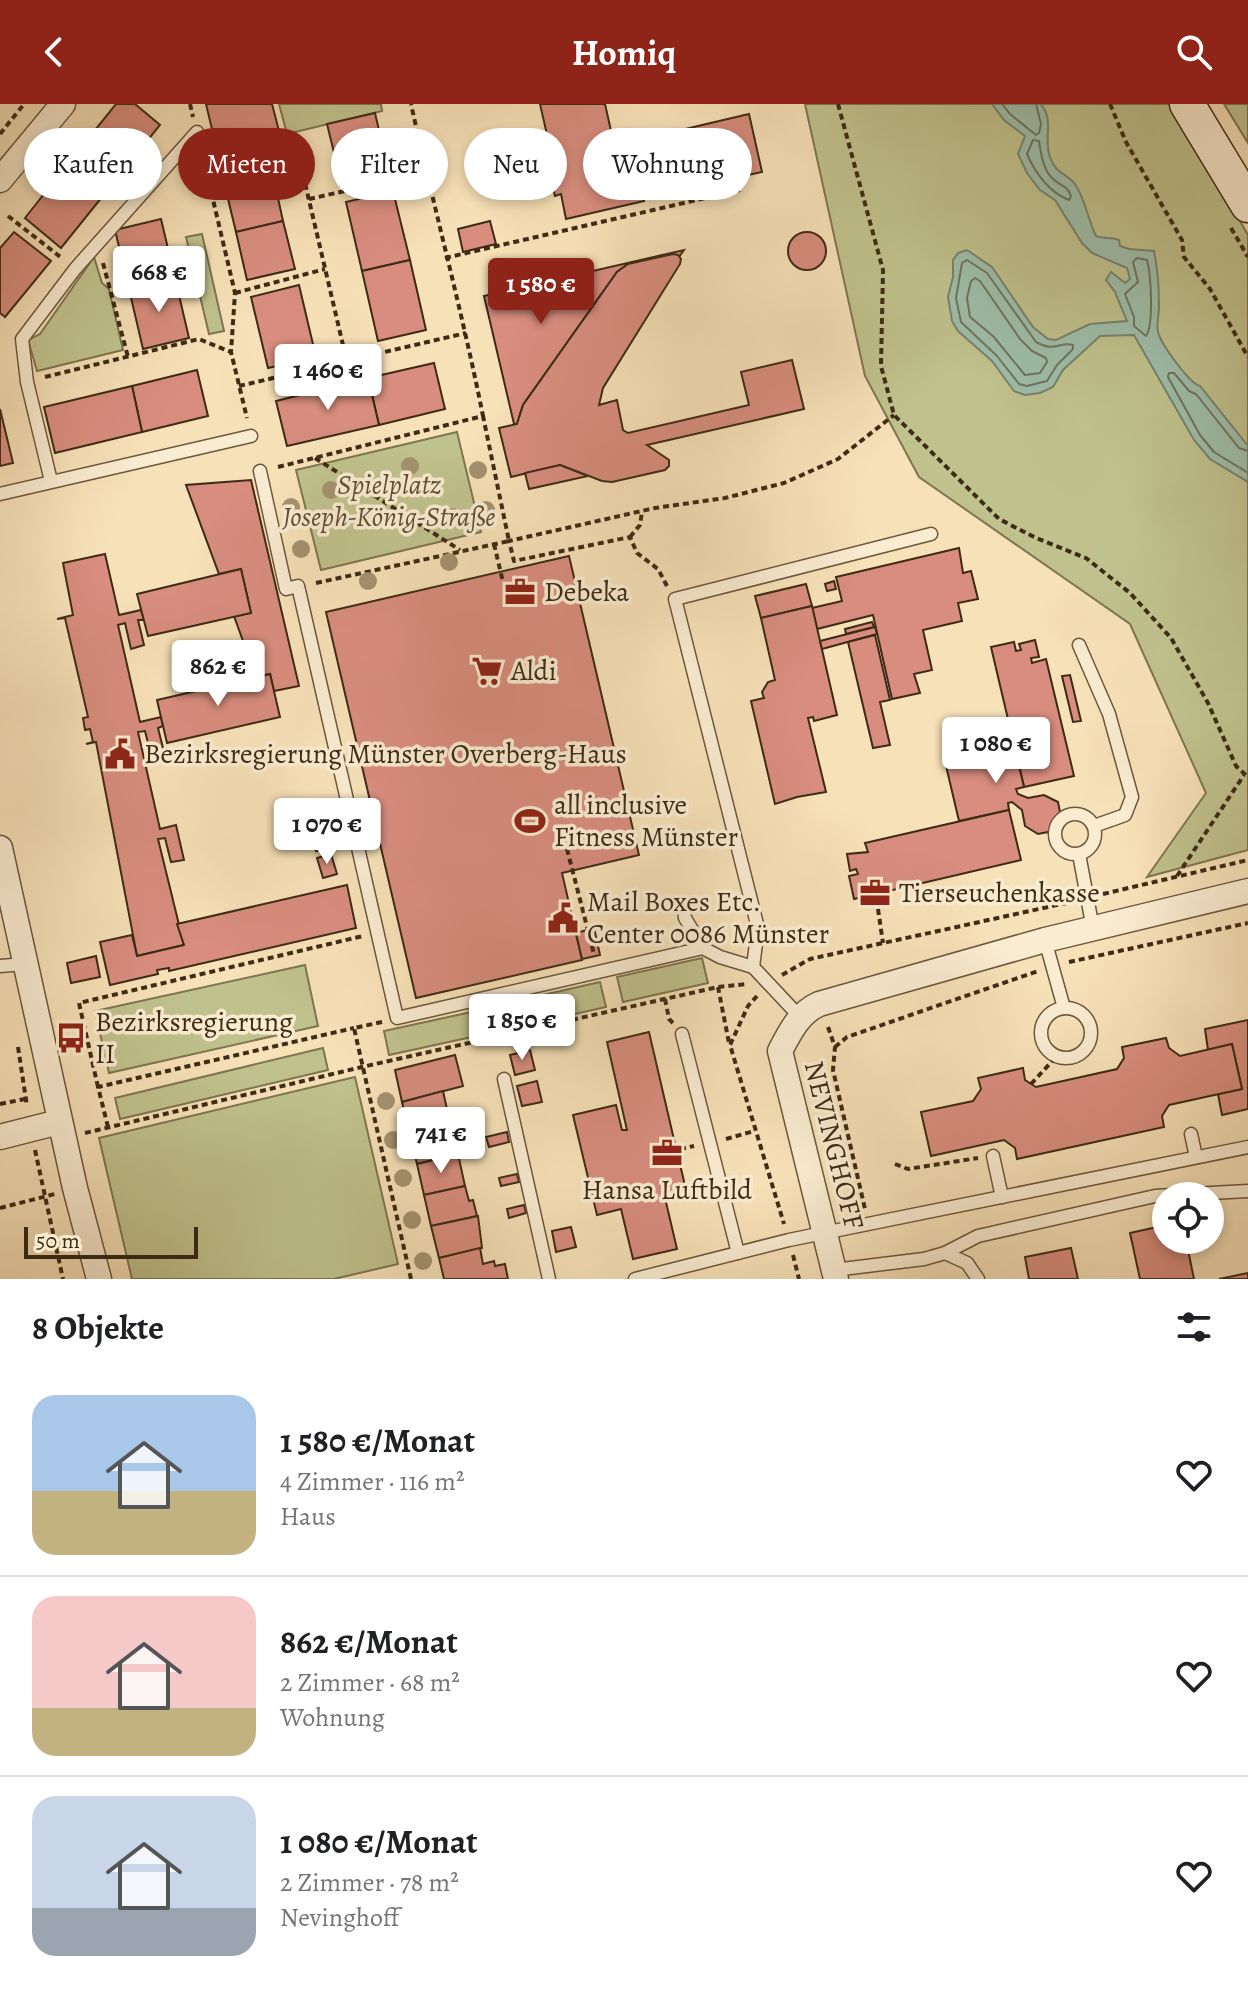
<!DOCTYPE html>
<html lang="de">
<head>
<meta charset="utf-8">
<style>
	:root { --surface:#fff; --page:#f2f2f2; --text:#202124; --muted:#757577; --line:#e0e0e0; --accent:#8f2418 }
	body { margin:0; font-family:Alegreya,serif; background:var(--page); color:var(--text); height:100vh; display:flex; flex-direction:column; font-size:30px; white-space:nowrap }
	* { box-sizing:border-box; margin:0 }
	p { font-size:26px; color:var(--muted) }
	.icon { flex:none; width:44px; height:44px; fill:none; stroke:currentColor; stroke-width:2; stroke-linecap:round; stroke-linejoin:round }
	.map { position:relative; height:1175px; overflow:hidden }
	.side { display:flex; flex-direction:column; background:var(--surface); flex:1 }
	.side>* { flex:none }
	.banner { position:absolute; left:24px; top:24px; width:800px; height:72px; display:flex; gap:16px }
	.buttons { position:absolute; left:1152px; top:1078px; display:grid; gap:16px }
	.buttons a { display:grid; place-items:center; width:72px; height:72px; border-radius:50%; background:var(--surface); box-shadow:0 4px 12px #0003; font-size:40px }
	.scale { position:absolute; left:24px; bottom:20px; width:174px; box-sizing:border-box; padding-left:8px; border:4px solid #3e2b16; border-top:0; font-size:22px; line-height:28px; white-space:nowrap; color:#3e2b16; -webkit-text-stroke:6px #faecd1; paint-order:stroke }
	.price { position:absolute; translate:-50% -68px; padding:0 18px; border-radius:8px; background:#fff; color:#222; font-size:26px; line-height:52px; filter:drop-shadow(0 2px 4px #0008) }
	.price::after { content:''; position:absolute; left:50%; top:48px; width:24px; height:18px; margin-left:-12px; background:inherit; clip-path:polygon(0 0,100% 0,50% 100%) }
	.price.active { background:var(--accent); color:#fff }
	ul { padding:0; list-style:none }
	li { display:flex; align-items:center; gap:24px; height:200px; padding:0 32px }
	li+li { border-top:2px solid var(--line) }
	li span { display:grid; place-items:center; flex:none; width:224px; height:160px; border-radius:24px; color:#555 }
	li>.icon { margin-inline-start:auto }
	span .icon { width:96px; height:96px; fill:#fffc; stroke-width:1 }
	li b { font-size:34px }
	h2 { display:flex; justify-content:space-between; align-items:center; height:96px; padding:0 32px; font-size:34px }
	.chip { padding:0 28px; border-radius:36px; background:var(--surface); box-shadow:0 4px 12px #0003; font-size:28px; line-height:72px }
	.chip.active { background:var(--accent); color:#fff }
	header { display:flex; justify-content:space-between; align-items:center; height:104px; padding:0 32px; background:var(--accent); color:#fff; font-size:36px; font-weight:700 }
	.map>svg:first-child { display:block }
	.green { fill:#c0c28d; stroke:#7f7652; stroke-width:2 }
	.water { fill:#9ebeaa; stroke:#78836f; stroke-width:2 }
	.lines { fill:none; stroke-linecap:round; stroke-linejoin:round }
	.shore { stroke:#6e7460; stroke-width:2 }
	.building { fill:#d88d7e; stroke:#3e2b16; stroke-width:2 }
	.lane-casing { stroke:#6c583e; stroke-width:15 }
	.street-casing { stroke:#6c583e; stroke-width:27 }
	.secondary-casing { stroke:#3e2b16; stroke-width:37 }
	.path { stroke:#3e2b16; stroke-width:4; stroke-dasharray:6 4; stroke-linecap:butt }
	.lane { stroke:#faecd1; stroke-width:12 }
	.street { stroke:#faecd1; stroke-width:24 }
	.secondary { stroke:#faecd1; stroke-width:34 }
	.tree { fill:#a3926f }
	.labels { text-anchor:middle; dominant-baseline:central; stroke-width:7; stroke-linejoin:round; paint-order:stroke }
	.park-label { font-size:28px; font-style:italic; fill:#5e5134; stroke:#faecd1 }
	.poi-label { font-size:28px; fill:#3e2b16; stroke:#faecd1; text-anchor:start }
	.street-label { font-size:28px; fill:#3e2b16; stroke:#faecd1 }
</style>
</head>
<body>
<header><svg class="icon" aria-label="back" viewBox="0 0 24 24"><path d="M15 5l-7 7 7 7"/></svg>Homiq<svg class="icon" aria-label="search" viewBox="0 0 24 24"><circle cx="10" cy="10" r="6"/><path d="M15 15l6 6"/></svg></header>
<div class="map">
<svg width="1248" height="1175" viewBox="0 0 1248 1175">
	<rect width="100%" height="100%" fill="#f7e1b8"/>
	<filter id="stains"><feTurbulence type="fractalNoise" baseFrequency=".0025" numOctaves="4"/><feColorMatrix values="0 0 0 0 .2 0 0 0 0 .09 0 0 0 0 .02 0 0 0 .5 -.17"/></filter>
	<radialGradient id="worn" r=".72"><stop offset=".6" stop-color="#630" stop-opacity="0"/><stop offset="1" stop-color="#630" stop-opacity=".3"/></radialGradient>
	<g class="green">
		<path d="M279 0H381L382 7 287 30Z"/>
		<path d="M805 0H1173L1248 131V746L1147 773 1206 689 1130 520 919 373 865 272Z"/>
		<path d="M1224 0H1248V39Z"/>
		<path d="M202 130 224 227 209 230 186 133Z"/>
		<path d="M94 153 102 179 109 185 123 246 37 267 28 236 40 230Z"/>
		<path d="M457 328 481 428 321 466 296 366Z"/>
		<path d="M702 854 708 879 623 898 617 873Z"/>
		<path d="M305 861 318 922 109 969 95 907Z"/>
		<path d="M600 878 606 903 526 921 521 896Z"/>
		<path d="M499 902 504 926 389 951 384 927Z"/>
		<path d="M323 944 328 966 120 1015 115 994Z"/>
		<path d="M355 973 398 1160 334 1175H132L99 1034Z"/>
	</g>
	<path class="water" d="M992 0H1040C1055 13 1043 36 1050 53 1057 72 1066 68 1075 80 1085 94 1088 116 1096 132 1104 135 1113 133 1119 136L1120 142 1129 145 1154 147C1158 166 1159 184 1159 203 1159 210 1156 221 1158 228 1161 240 1189 279 1200 282L1248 342V378L1210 355 1194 336 1134 231 1100 232 1063 266 1053 283 1040 289 1025 291 1014 287 992 257 958 227 952 217 948 193 953 173V156L958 149 967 146 992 163 1033 223 1048 235 1056 236 1090 220 1127 217 1115 188 1106 176 1111 168 1125 179 1130 175 1127 164 1092 149 1082 139 1055 96 1040 86 1027 69 1018 50 1025 32 1004 16Z"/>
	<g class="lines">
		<g class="shore">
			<path d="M1002 0 1010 10 1036 31 1039 29 1041 20 1036 0"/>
			<path d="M1033 36 1039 37C1041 50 1043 65 1052 74 1060 82 1067 81 1071 92L1069 96C1050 89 1035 69 1027 50Z"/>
			<path d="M1137 154 1147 156C1151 170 1154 221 1146 232L1134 222V213L1125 190 1138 178 1133 158Z"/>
			<path d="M967 156 987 169 1036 238C1056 249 1059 237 1073 241V245L1057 261 1047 277 1027 282 1019 280 997 252 961 218 956 194 962 159Z"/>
			<path d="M975 174 980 177 1020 235 1032 247 1046 254 1047 258 1040 269 1025 271 993 232 970 213 967 194 971 177Z"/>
			<path d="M1248 347 1239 344 1196 290 1189 287 1174 269H1169L1168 273 1200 331 1214 348 1248 369"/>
		</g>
	</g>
	<g class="building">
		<path d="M116 0H135L160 21 115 77 78 47Z"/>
		<path d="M206 0H272L280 31 217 46Z"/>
		<path d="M540 0H605L614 40 629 36 644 97 566 115 561 90 555 92 552 80 558 79Z"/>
		<path d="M375 9 389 70 342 81 327 20Z"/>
		<path d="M749 10 762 68 720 77 719 75 643 95 630 38Z"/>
		<path d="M78 47 115 77 61 144 25 114Z"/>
		<path d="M554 61 556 72 539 77 536 66Z"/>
		<path d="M271 62 283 117 236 128 223 74Z"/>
		<path d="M393 87 410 156 362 167 346 98Z"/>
		<path d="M161 115 175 174 129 185 115 126Z"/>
		<path d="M283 117 295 165 247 176 236 128Z"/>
		<path d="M490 117 496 140 463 148 458 125Z"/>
		<path d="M14 128 51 157 5 213 0 209V144Z"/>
		<circle cx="807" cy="147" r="19"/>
		<path d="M684 146 679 153 673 150 628 160 617 168 523 301 517 320H514L484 192Z"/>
		<path d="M673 150 678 151 681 155 680 160 603 284 599 301 617 296 623 326 628 329 749 301 741 268 792 256 804 305 647 341 669 356V362L665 366 612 378 602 377 560 361 511 373 499 324 517 320 523 301 617 168 628 160Z"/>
		<path d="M410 156 426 226 378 237 362 167Z"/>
		<path d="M175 174 189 234 143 245 129 185Z"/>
		<path d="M299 181 316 253 268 264 251 193Z"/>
		<path d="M434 259 445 305 379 321 368 274Z"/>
		<path d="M197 266 208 312 142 328 132 282Z"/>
		<path d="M368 274 379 321 287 342 276 297Z"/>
		<path d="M132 282 142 328 55 349 44 303Z"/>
		<path d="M0 305 13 359 0 362Z"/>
		<path d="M560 361 588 372 529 385 525 369Z"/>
		<path d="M251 376 299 582 274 587 270 570 256 573 234 512 251 509 241 465 219 470 186 381Z"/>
		<path d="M959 444 963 469 971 467 978 495 958 499 962 517 923 526 932 566 914 570 920 589 892 595 873 511 817 525 812 504 842 497 836 473Z"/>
		<path d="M105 450 119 511 141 506 144 516H138L144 541 131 545 125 519 118 521 140 618 161 613 163 622 158 624 164 648 151 651 145 627 138 628 160 725 176 721 184 756 171 758 165 734 158 735 184 841 137 852 96 638 86 640 93 638 90 625 85 626 83 614 88 613 65 514 57 515 73 511 63 459Z"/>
		<path d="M569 452 639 751 562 769 582 856 416 894 326 508Z"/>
		<path d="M241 465 251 509 148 532 137 490Z"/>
		<path d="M834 477 836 485 827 487 825 480Z"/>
		<path d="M806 480 812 502 761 514 755 492Z"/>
		<path d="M812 502 837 611 814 617 813 613 808 614 826 688 797 693 775 700 751 597 764 594 762 588 768 578 775 576 761 514Z"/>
		<path d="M872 518 874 523 846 530 845 525Z"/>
		<path d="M875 523 877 530 822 545 820 537Z"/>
		<path d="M875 531 890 596 880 598 890 641 873 644 848 538Z"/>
		<path d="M1035 536 1039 553 1031 554 1032 559 1046 555 1074 672 1024 683 991 543 1014 538 1016 547 1021 546 1019 540Z"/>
		<path d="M270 570 280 613 167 639 157 596Z"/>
		<path d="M1070 571 1081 617 1073 618 1062 572Z"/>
		<path d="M1012 632 1024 683 1016 685 1018 690 1028 694 1044 691 1058 698 1061 713 1053 727 1038 730 1025 722 1022 706 1012 698 1008 699 1009 706 959 717 943 649Z"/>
		<path d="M1009 706 1021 756 854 795 849 772 858 770 856 765 850 767 847 750 868 748 865 739Z"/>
		<path d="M325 722 330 744 316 747 310 726Z"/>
		<path d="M331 750 337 770 323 774 317 754Z"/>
		<path d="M347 781 356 824 169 867V864L157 866 158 870 110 881 100 838 132 831 137 852 184 841 177 820Z"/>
		<path d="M594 824 600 851 582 855 576 829Z"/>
		<path d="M96 852 100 873 71 879 67 859Z"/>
		<path d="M1248 916V1005L1222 1011 1218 990 1242 985 1232 940 1208 946 1205 925Z"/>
		<path d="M649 928 675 1040H678L681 1050 678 1052 687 1090 665 1094 677 1145 633 1155 621 1105 597 1111 573 1011 616 1001 622 1026H627L607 938Z"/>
		<path d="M1166 934 1169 944 1180 952 1232 940 1242 985 1169 1001 1162 1012 1164 1023 1017 1055 1015 1044 1004 1036 931 1052 921 1008 973 997 981 985 978 974 1023 964 1025 976 1036 983 1117 965 1124 954 1122 943Z"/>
		<path d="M530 946 535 966 515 971 510 951Z"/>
		<path d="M455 951 463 982 402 998 395 966Z"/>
		<path d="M537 977 542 998 522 1002 517 982Z"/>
		<path d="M443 987 450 1019 409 1028 402 998Z"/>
		<path d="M450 1019 458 1050 417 1060 409 1028Z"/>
		<path d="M507 1028 509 1038 489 1043 486 1033Z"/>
		<path d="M458 1050 465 1082 424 1091 417 1060Z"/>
		<path d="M517 1070 519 1078 501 1082 499 1074Z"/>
		<path d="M465 1082 469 1097 473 1096 477 1112 431 1122 424 1091Z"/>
		<path d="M524 1101 526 1109 509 1114 507 1105Z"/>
		<path d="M478 1112 482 1144 439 1154 431 1122Z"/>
		<path d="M1166 1121V1136H1186L1194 1175H1140L1130 1129Z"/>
		<path d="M571 1123 576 1143 556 1148 552 1127Z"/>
		<path d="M480 1144 483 1160 494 1157 495 1162 505 1160 508 1175H444L439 1154Z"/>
		<path d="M1071 1144 1078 1175H1029L1025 1153Z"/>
		<path d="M1248 1169V1175H1219Z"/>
	</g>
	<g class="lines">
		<g class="lane-casing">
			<g id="lane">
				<path d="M260 367 286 485 298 482 397 914 703 844"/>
				<path d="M51 377 27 278 22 235 75 165 197 28"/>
				<path d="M0 390 251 332"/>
				<path d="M1079 541 1109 610 1132 693 1125 711 1094 722"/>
				<circle cx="1075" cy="730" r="20"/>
				<path d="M1079 750 1093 825"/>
				<path d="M684 804 685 814 703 844 720 853 753 863 800 913"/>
				<path d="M1045 836 1064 904"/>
				<path d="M0 862 25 860"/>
				<path d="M753 863 758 824 675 495 931 430"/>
				<circle cx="1066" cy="929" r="25"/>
				<path d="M682 930 738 1149"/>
				<path d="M504 975 549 1175"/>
				<path d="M1191 1030 1196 1053"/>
				<path d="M993 1052 1002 1093"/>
				<path d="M945 1149 967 1159 978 1175"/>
				<path d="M834 1166 924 1155 945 1149 978 1132 1155 1092 1248 1087"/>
				<path d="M635 1175 789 1136 1248 1043"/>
			</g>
		</g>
		<g class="street-casing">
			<g id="street">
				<path d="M0 76 63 0"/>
				<path d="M0 744 75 1084 99 1175"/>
				<path d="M0 1033 59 1018"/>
				<path d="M836 1175 780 947C790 928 799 909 819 900L1045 836 1248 787"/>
			</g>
		</g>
		<g class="secondary-casing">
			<path id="secondary" d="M1187 0 1248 101"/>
		</g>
		<g class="path">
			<path d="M190 0 193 13"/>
			<path d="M838 0 883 166 881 262 894 311 999 415 1036 434 1086 454 1130 489 1171 534 1208 599 1236 662 1248 673"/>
			<path d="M1110 0 1126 38 1182 136 1184 153 1210 185 1248 253"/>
			<path d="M0 30 24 0"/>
			<path d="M202 49 235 189 231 248 247 314"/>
			<path d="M205 65 297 45 347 258"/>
			<path d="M515 74 555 66"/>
			<path d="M309 95 426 69"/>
			<path d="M8 112 63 155"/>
			<path d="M1231 124 1248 153"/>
			<path d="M445 154 740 86"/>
			<path d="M103 159 128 253"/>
			<path d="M235 189 325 165"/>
			<path d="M45 273 199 235 231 248"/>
			<path d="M239 282 466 229"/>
			<path d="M315 354 460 446"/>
			<path d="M278 363 483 312C462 207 434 104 411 0"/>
			<path d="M630 433 640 421 642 408"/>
			<path d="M494 440 503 478"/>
			<path d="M316 479 509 437 483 312"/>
			<path d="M667 482 658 465 637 449 630 433 514 457 509 437 655 404 725 394 784 379 838 355 894 311"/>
			<path d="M567 745 594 850"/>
			<path d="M1177 772 1244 671"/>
			<path d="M1103 790 1248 756"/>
			<path d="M878 805 883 839"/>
			<path d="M1069 858 1248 819"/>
			<path d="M782 871 810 855 1071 798"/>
			<path d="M718 883 729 939"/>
			<path d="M757 892 748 902 730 941 784 1120"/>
			<path d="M665 895 669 915 673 919"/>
			<path d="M382 918 354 924 411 1175"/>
			<path d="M828 923 835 943 833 966 865 1105"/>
			<path d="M18 943 27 1002"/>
			<path d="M835 943 847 933 1038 867"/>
			<path d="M1031 980 1056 953"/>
			<path d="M98 983 79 899 363 832"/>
			<path d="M0 1000 25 995"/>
			<path d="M108 1023 98 983 354 924"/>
			<path d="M85 1029 362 963 718 883 747 880"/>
			<path d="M726 1035 754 1027"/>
			<path d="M680 1045 694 1042"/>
			<path d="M35 1046 63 1175"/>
			<path d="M895 1060 908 1065 978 1054"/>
			<path d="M0 1104 55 1090"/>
			<path d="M793 1151 799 1175"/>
		</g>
		<use href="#lane" class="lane"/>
		<use href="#street" class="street"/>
		<use href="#secondary" class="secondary"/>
	</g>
	<g class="tree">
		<circle cx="410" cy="362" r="9"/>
		<circle cx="478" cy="366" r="9"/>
		<circle cx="331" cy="386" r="9"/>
		<circle cx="291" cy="403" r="9"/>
		<circle cx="486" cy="406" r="9"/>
		<circle cx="452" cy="413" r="9"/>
		<circle cx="301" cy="445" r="9"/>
		<circle cx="449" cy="458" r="9"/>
		<circle cx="368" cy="477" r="9"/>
		<circle cx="386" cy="997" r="9"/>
		<circle cx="393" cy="1036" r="9"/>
		<circle cx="403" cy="1074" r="9"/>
		<circle cx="412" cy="1116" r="9"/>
		<circle cx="423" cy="1157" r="9"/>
	</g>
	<defs>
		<g id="office-bare" transform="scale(2.4)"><path d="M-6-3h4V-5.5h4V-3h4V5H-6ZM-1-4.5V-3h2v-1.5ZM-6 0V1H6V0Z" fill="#8f2418" stroke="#faecd1" stroke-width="2.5" paint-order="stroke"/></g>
		<g id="supermarket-bare" transform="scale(2.4)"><path d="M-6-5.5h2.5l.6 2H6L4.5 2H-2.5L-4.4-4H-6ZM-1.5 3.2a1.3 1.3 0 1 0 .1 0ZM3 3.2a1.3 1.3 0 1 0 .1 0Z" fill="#8f2418" stroke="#faecd1" stroke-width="2.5" paint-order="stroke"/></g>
		<g id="civic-bare" transform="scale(2.4)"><path d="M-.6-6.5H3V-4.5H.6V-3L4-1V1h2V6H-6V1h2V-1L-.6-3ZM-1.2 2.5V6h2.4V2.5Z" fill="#8f2418" stroke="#faecd1" stroke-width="2.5" paint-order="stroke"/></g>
		<g id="stadium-bare" transform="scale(2.4)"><path d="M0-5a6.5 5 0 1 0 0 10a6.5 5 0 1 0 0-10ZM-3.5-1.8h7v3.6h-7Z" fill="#8f2418" stroke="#faecd1" stroke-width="2.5" paint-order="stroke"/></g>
		<g id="bus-bare" transform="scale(2.4)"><path d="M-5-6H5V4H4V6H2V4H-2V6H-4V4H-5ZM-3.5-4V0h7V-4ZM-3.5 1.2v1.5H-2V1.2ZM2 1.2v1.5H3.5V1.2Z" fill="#8f2418" stroke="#faecd1" stroke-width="2.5" paint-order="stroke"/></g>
	</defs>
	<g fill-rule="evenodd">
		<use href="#office-bare" x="520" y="488"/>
		<use href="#supermarket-bare" x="487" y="567"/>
		<use href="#civic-bare" x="120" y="650"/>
		<use href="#stadium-bare" x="530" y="717"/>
		<use href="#office-bare" x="875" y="789"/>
		<use href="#civic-bare" x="563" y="814"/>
		<use href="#bus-bare" x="71" y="934"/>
		<use href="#office-bare" x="667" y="1049"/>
	</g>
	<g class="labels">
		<g class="park-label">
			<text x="389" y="381">Spielplatz<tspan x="389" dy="32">Joseph-König-Straße</tspan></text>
		</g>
		<g class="poi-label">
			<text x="544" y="488">Debeka</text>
			<text x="511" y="567">Aldi</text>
			<text x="144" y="650">Bezirksregierung Münster Overberg-Haus</text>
			<text x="554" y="701">all inclusive<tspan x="554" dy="32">Fitness Münster</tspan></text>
			<text x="899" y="789">Tierseuchenkasse</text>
			<text x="587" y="798">Mail Boxes Etc.<tspan x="587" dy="32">Center 0086 Münster</tspan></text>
			<text x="95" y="918">Bezirksregierung<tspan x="95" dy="32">II</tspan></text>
			<text x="667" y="1086" text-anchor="middle">Hansa Luftbild</text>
		</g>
		<g class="street-label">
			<text transform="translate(834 1041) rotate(76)">NEVINGHOFF</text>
		</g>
	</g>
	<rect width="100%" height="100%" filter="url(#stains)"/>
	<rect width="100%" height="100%" fill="url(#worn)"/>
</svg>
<div class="buttons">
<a><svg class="icon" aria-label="locate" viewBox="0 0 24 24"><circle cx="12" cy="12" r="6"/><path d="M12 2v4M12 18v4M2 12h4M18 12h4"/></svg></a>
</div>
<div class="scale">50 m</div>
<b class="price" style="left:159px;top:210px">668 €</b>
<b class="price active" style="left:541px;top:222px">1 580 €</b>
<b class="price" style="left:328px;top:308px">1 460 €</b>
<b class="price" style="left:218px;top:604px">862 €</b>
<b class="price" style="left:996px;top:681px">1 080 €</b>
<b class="price" style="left:327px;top:762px">1 070 €</b>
<b class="price" style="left:522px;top:958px">1 850 €</b>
<b class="price" style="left:441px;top:1071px">741 €</b>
<div class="banner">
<a class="chip">Kaufen</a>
<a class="chip active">Mieten</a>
<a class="chip">Filter</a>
<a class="chip">Neu</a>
<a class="chip">Wohnung</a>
</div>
</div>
<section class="side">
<h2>8 Objekte<svg class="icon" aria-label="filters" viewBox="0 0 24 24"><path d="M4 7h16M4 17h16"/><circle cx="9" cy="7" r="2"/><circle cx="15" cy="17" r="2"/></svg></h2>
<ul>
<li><span style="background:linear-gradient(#a9c7e8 60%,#c2b280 0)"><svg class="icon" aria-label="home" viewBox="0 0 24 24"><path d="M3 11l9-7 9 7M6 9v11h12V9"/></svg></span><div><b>1 580 €/Monat</b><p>4 Zimmer · 116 m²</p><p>Haus</p></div><svg class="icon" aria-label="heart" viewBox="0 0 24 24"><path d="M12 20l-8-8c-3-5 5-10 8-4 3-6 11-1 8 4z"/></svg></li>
<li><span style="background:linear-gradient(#f6c9c9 70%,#c2b280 0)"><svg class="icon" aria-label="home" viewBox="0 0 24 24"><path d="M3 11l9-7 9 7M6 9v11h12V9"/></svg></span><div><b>862 €/Monat</b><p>2 Zimmer · 68 m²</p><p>Wohnung</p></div><svg class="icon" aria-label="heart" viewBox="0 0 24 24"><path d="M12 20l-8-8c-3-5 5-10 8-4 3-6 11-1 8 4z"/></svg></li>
<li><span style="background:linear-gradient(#c9d6e8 70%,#9aa5b1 0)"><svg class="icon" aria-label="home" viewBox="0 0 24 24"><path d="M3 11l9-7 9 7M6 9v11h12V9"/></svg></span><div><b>1 080 €/Monat</b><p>2 Zimmer · 78 m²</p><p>Nevinghoff</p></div><svg class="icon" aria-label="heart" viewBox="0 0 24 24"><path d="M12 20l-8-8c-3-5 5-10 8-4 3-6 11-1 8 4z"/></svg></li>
</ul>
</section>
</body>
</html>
